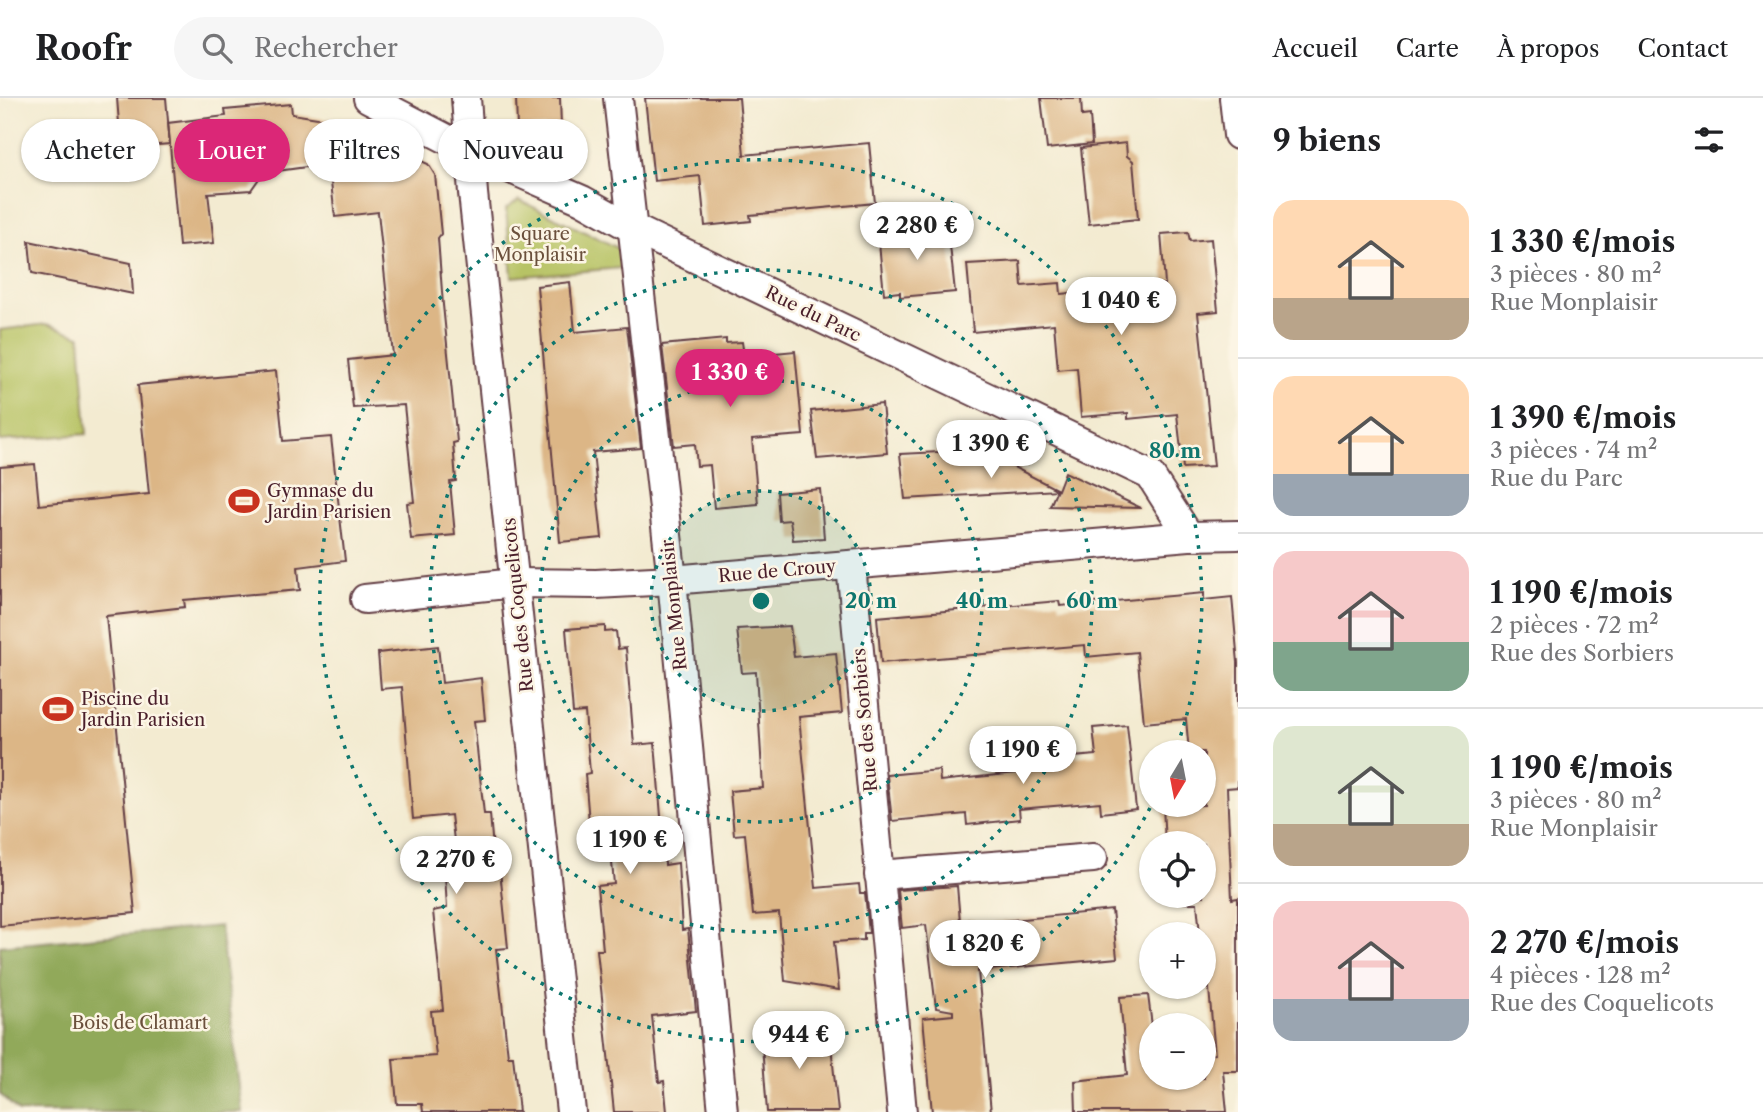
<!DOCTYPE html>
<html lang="fr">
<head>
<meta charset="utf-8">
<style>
	:root { --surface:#fff; --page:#f6f6f6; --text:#202124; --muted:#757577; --line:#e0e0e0; --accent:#db2777 }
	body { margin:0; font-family:"Libre Caslon Text",serif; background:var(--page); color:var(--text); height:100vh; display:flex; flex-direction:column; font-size:26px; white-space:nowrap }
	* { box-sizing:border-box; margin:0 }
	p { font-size:23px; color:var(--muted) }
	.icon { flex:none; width:38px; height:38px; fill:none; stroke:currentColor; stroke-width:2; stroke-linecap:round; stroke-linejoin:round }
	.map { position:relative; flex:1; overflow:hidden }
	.drawer { display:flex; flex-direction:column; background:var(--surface); width:525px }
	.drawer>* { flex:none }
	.banner { position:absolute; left:21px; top:21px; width:665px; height:63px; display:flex; gap:14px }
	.needle { width:46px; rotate:190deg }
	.tools { position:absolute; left:1139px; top:642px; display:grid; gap:14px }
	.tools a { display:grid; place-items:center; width:77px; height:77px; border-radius:50%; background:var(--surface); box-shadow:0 2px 5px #0004; font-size:35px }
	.price { position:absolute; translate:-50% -60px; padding:0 16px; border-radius:24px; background:#fff; color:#222; font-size:23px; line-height:46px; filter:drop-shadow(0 2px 4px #0008) }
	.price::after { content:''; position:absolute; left:50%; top:42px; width:21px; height:16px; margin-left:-10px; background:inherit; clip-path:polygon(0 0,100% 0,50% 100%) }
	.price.current { background:var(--accent); color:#fff }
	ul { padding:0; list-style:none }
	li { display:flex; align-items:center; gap:21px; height:175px; padding:0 35px }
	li+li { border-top:2px solid var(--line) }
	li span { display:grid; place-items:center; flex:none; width:196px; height:140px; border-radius:21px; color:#555 }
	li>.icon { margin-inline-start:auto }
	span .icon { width:84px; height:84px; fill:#fffc; stroke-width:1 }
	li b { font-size:30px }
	h2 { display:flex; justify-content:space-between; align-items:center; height:84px; padding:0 35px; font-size:30px }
	.pill { padding:0 24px; border-radius:32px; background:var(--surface); box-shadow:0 2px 5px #0004; font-size:24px; line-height:63px }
	.pill.current { background:var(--accent); color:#fff }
	header { display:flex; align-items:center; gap:42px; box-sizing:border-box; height:98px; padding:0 35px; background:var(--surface); border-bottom:2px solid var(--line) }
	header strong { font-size:33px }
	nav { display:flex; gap:38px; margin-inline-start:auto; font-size:24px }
	.search { width:490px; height:63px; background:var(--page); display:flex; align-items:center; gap:18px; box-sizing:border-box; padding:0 24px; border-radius:38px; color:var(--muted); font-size:26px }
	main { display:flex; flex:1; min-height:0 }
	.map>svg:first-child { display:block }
	.green { fill:#b7c365; stroke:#807148; stroke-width:2 }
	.forest { fill:#91a95a; stroke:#6e6442; stroke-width:2 }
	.building { fill:#dcb686 }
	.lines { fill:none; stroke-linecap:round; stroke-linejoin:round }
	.street-casing { stroke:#633e44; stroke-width:32 }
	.street { stroke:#fff; stroke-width:28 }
	.ring { fill:none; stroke:#0f766e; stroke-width:3.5; stroke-dasharray:3.5 7 }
	.labels { text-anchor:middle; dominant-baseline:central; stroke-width:5; stroke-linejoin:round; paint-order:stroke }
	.park-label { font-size:18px; fill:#6b503c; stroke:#fcf5e5 }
	.street-label { font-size:18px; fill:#4a1f2b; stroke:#fcf5e5 }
	.poi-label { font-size:18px; fill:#4a1f2b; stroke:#fcf5e5; text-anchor:start }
	.centre { fill:#0f766e; stroke:#fcf5e5; stroke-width:3.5 }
	.ring-label { font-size:21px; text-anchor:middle; font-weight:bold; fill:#0f766e; stroke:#fcf5e5; stroke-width:5; stroke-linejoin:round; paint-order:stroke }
</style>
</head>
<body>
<header>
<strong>Roofr</strong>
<div class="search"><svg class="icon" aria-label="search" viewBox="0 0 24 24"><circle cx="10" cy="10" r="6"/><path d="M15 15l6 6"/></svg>Rechercher</div>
<nav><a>Accueil</a><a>Carte</a><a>À propos</a><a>Contact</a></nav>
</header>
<main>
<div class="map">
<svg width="1238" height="1014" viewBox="0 0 1238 1014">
	<rect width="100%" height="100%" fill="#fcf5e5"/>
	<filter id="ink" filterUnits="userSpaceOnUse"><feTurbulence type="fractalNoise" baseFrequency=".0143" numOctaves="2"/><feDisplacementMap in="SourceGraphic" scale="14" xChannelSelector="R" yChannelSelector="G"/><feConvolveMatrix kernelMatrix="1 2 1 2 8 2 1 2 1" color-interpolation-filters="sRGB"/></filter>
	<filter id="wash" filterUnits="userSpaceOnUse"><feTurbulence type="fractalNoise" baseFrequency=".00686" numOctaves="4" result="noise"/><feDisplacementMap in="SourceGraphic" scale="28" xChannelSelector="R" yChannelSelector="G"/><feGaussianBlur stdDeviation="1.57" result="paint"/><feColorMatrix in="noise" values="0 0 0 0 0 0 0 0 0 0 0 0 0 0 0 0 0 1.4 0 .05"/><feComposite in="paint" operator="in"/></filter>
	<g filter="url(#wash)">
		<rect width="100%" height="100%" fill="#f3ebd1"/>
		<g class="green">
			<path d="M519 102 620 151 621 170 512 179 506 111Z"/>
			<path d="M47 226 80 238 87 336 0 343V232Z"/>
		</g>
		<path class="forest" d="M220 828 242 1014H19L0 996V848Z"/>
		<g id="blocks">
			<g class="building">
				<path d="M117 0H166L170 46 121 50Z"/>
				<path d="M516 0H560L561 28 517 30Z"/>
				<path d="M645 0H739L744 57 869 45 875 105 750 117 751 123 705 128 700 78 654 83Z"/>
				<path d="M1041 0H1081L1082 18 1090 17 1092 46 1047 51Z"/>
				<path d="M291 6 292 16 330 22 428 66 435 77 441 136 438 140 443 207 457 344 453 345 456 383 450 384 455 437 411 441 407 405 414 404 404 307 353 310 348 262 393 257 378 114 335 119 330 76 315 78 314 68 263 75 251 92 208 95 214 145 179 148 168 25 226 18 225 12Z"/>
				<path d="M1126 45 1127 58 1133 63 1138 121 1089 126 1081 50Z"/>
				<path d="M948 129 955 194 900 199V194L884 196 878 135Z"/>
				<path d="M1188 134 1190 143 1211 141 1218 213 1198 215 1214 368 1183 370 1177 316 1128 321V315L1081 319 1077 270 1058 272 1054 226 973 234 967 166 1020 163 1022 188 1060 185 1061 196 1165 186 1161 136Z"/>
				<path d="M29 143 131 165 133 196 32 175Z"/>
				<path d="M570 184 575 234 627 229 641 350 593 354 602 440 560 444 537 188Z"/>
				<path d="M726 241V245L742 244 744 258 795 253 803 337 752 341 758 406 714 410 710 367 697 368 695 346 674 348 662 247Z"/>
				<path d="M276 273 283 343 331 339 345 463 298 469 300 492 184 502 185 509 106 518 135 815 0 828V369L35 366 39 407 149 396 138 287Z"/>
				<path d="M882 306 887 355 817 361 811 313Z"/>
				<path d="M981 352 1058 392 1065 374 1141 410 1050 408 1057 392 905 401 900 356Z"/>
				<path d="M820 391 824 440 793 442 790 422 779 423 777 395Z"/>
				<path d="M1204 495V502L1232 499 1238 565V689L1227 690 1232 801 1238 800V973H1223L1227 1014H1076L1075 983 1127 977 1120 899 1148 897 1152 928V980H1204V957L1215 956 1204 836H1200L1197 805H1184L1183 798H1204V746H1165L1163 708 1204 707V654H1189L1186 621 1144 625 1137 554 1086 559 1085 547 881 565 877 519 1059 503 1060 508Z"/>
				<path d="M605 528V534L616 533 618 551 626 550 634 647 655 645 665 767 678 765 682 832 688 831 696 913 652 918 659 984 664 983 667 1014H614L597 852H603L597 788 614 786 608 722 589 724 585 676 590 675 585 614 573 615 566 531Z"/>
				<path d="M790 528 794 559 836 555 842 615 799 619 816 790 859 786 860 795H865L869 835H864V842L834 844 839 892 785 883 779 815 753 817 745 736 734 737 730 693 763 690 756 574 742 575 737 531Z"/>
				<path d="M438 548 442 585 481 580 485 622 474 623 484 716H490L494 764 499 763 508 850 496 851 508 958H513L519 1014H423L422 1006H397L393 961 436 958 431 913 443 912 433 813 447 810 445 777 458 776 451 717 413 721 402 589 381 591 378 555Z"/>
				<path d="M1127 627 1136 711 1101 715 1100 704 1019 711 1020 721 967 727 966 716 892 723 887 677 939 672 940 683 1016 675 1015 664 1096 657 1093 630Z"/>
				<path d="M957 788 960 823 973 821V826L1112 812 1117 860 978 873 991 1014H932L923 920 953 917V913L936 910 926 827 902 830 898 792Z"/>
				<path d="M829 928 838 1014H767L761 934Z"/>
			</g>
		</g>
	</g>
	<g filter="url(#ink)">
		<use href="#blocks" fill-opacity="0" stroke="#633e44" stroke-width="2"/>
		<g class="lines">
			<g class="street-casing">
				<g id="street">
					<path d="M368 0 470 53 582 102 632 130 1150 377 1189 438"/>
					<path d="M466 0 473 95 571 1014"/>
					<path d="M618 0 672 482 723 1014"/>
					<path d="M1234 0 1238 37"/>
					<path d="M851 467 902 1014"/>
					<path d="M365 501 515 485 596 486 672 482 1189 438 1238 437"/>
					<path d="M879 777 1093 760"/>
				</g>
			</g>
			<use href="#street" class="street"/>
		</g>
	</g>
	<circle cx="761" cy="503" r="110" fill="#0f766e" fill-opacity=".12"/>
	<g class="ring">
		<circle cx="761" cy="503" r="110"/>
		<circle cx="761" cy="503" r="221"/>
		<circle cx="761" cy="503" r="331"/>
		<path d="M1150 710A441 441 0 1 1 1175 654"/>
	</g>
	<defs>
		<g id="stadium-bare" transform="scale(2.415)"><path d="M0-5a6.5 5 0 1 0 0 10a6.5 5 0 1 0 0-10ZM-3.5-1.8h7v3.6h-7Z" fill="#c8321e" stroke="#fcf5e5" stroke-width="2.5" paint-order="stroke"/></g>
	</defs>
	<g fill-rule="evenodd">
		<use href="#stadium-bare" x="244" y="403"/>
		<use href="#stadium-bare" x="58" y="611"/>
	</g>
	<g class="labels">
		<g class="park-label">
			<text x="540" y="136">Square<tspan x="540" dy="21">Monplaisir</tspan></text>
			<text x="140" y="925">Bois de Clamart</text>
		</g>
		<g class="street-label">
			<text transform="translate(813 216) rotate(26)">Rue du Parc</text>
			<text transform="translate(777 473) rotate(-5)">Rue de Crouy</text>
			<text transform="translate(518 507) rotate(-96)">Rue des Coquelicots</text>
			<text transform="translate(674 507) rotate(-96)">Rue Monplaisir</text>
			<text transform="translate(865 622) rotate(-95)">Rue des Sorbiers</text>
		</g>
		<g class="poi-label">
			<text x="267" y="393">Gymnase du<tspan x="267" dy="21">Jardin Parisien</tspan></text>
			<text x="81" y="601">Piscine du<tspan x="81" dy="21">Jardin Parisien</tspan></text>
		</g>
	</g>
	<circle cx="761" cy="503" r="10" class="centre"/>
	<g class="ring-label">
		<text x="1175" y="360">80 m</text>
		<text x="871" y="510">20 m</text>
		<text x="982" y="510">40 m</text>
		<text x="1092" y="510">60 m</text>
	</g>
</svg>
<div class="tools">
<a><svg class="needle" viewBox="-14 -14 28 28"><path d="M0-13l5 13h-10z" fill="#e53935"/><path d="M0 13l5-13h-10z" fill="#757577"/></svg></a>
<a><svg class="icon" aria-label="locate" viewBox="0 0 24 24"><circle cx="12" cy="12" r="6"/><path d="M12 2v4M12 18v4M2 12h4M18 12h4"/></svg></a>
<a>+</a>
<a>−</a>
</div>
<b class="price" style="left:917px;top:164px">2 280 €</b>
<b class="price" style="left:1121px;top:239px">1 040 €</b>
<b class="price current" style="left:730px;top:311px">1 330 €</b>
<b class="price" style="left:991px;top:382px">1 390 €</b>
<b class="price" style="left:1023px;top:688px">1 190 €</b>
<b class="price" style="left:630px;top:778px">1 190 €</b>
<b class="price" style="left:456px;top:798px">2 270 €</b>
<b class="price" style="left:985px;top:882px">1 820 €</b>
<b class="price" style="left:799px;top:973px">944 €</b>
<div class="banner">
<a class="pill">Acheter</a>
<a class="pill current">Louer</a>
<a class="pill">Filtres</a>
<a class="pill">Nouveau</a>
</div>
</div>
<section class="drawer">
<h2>9 biens<svg class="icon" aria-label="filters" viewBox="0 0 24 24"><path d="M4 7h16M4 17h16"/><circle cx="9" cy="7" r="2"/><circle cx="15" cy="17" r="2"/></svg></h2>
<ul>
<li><span style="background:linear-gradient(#ffd9b3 70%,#b9a48a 0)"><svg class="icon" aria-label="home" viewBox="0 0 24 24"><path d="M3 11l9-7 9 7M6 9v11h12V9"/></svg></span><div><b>1 330 €/mois</b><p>3 pièces · 80 m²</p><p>Rue Monplaisir</p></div></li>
<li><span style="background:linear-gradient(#ffd9b3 70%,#9aa5b1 0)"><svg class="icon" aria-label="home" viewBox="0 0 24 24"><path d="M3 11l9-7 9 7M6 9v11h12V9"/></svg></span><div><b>1 390 €/mois</b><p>3 pièces · 74 m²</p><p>Rue du Parc</p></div></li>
<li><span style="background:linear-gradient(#f6c9c9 65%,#7fa58c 0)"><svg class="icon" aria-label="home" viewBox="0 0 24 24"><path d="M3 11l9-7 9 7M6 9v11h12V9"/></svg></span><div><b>1 190 €/mois</b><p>2 pièces · 72 m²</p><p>Rue des Sorbiers</p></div></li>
<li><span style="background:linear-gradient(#dfe7d0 70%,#b9a48a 0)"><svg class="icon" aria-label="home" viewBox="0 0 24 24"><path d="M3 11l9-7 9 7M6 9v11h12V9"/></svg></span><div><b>1 190 €/mois</b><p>3 pièces · 80 m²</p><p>Rue Monplaisir</p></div></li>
<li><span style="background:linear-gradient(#f6c9c9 70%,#9aa5b1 0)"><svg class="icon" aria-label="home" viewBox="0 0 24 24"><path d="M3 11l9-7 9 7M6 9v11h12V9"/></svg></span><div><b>2 270 €/mois</b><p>4 pièces · 128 m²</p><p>Rue des Coquelicots</p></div></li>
</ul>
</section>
</main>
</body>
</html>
